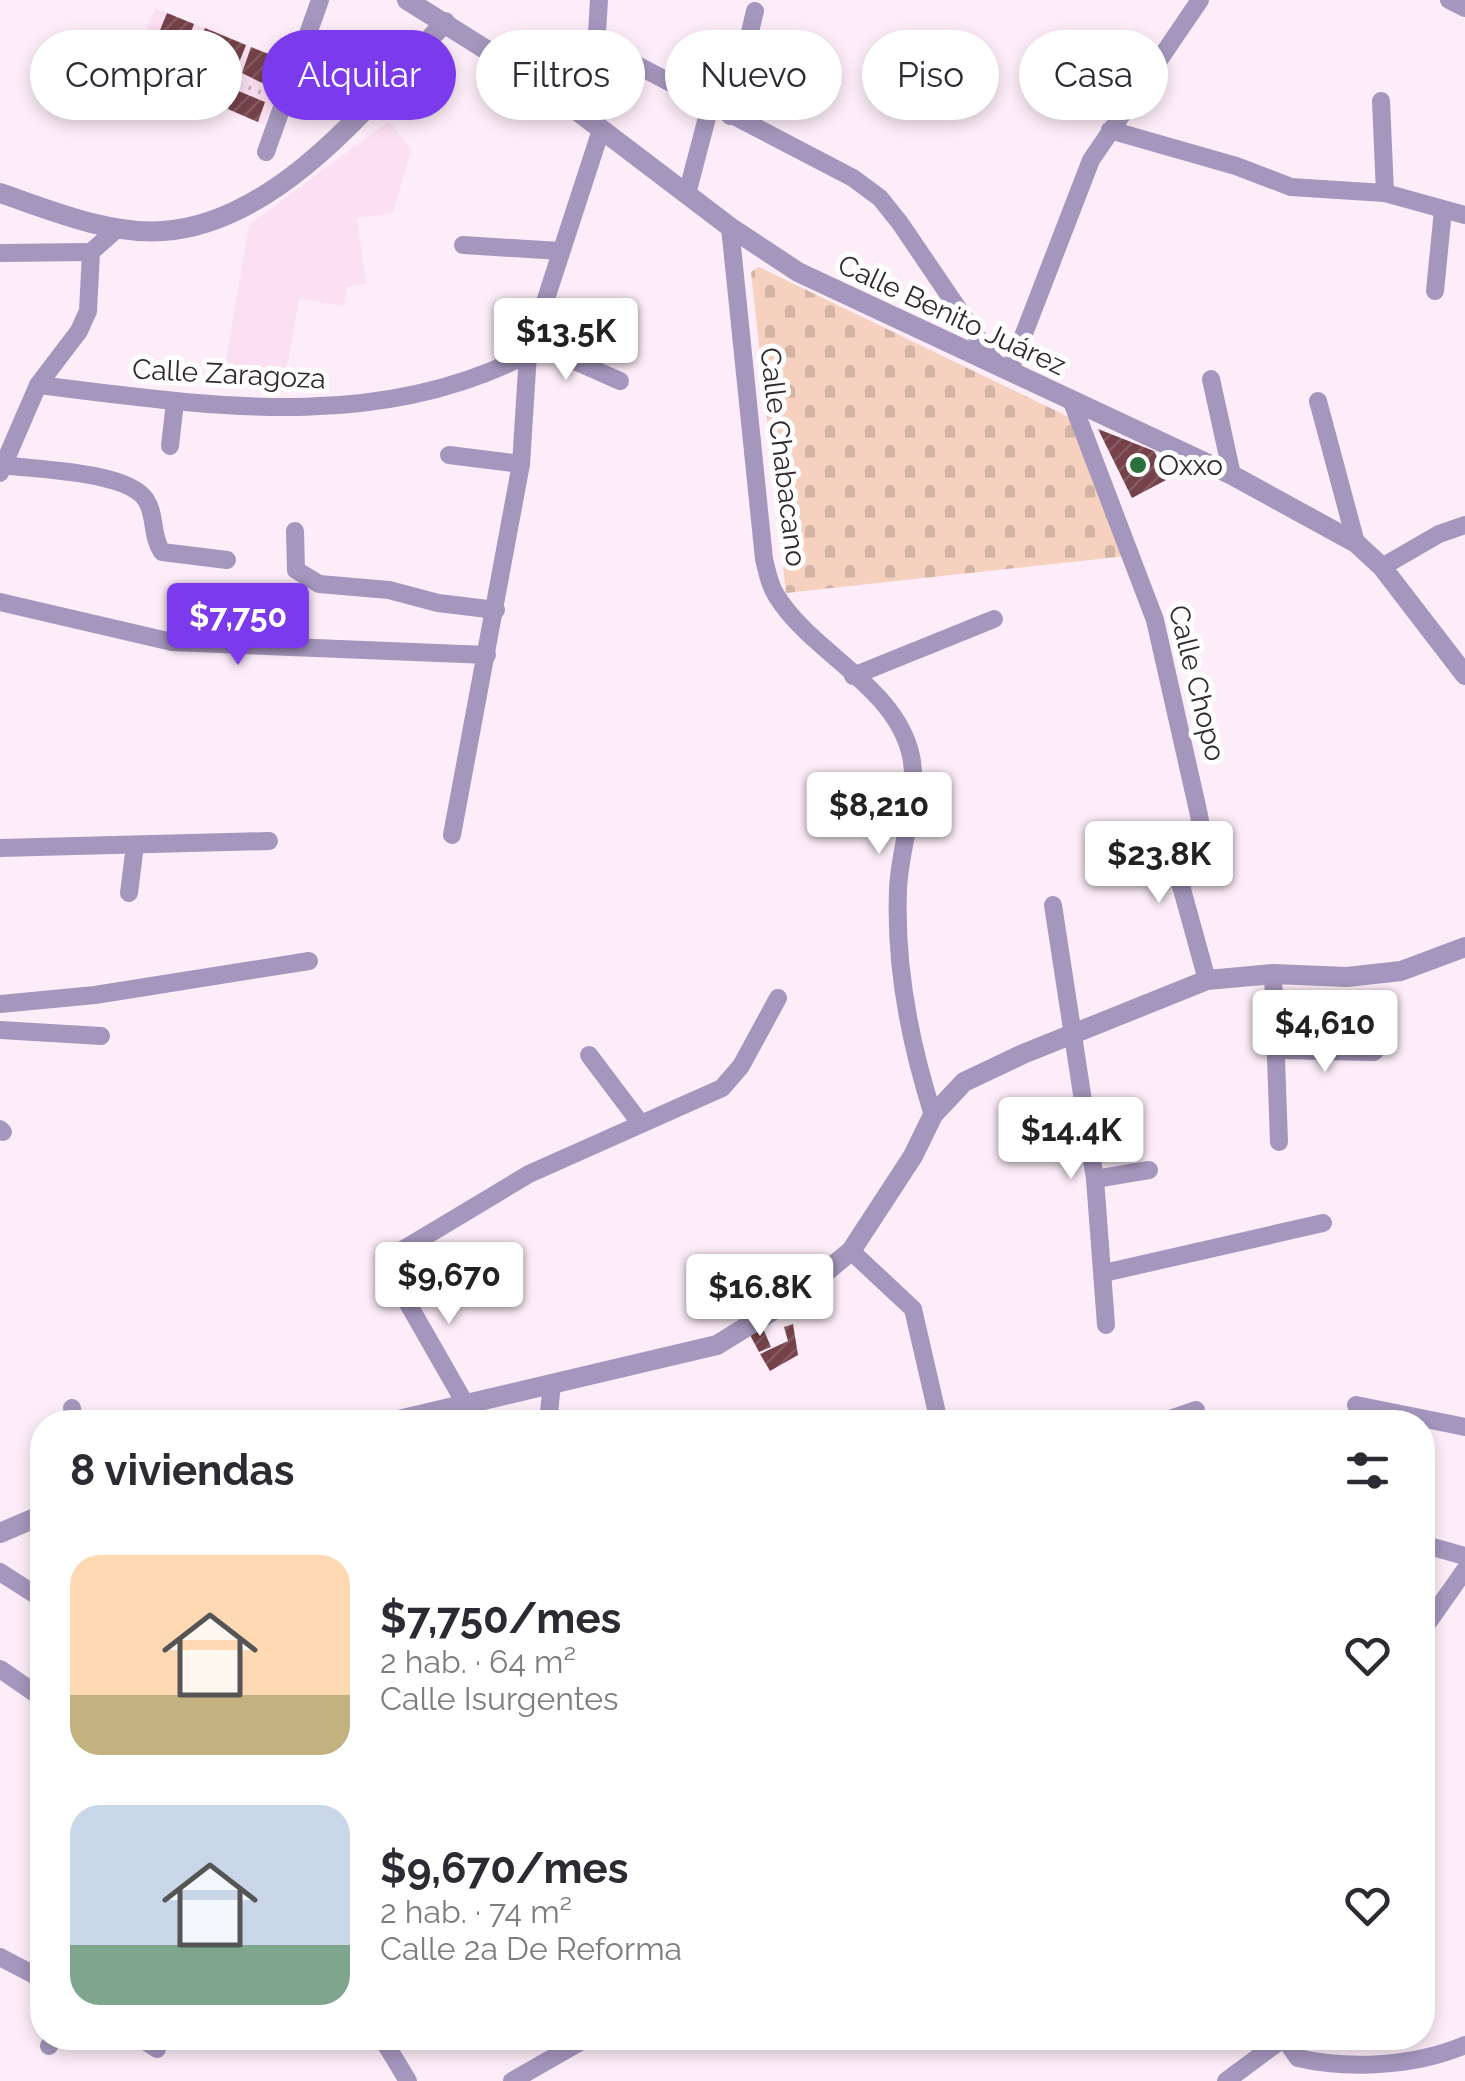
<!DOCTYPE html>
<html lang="es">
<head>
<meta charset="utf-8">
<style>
	:root { --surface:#fff; --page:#f7f7f7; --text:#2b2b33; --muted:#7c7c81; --accent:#7c3aed }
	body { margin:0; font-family:Raleway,sans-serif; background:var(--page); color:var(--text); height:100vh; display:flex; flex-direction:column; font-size:38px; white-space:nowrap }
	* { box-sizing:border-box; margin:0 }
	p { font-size:32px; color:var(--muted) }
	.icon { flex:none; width:55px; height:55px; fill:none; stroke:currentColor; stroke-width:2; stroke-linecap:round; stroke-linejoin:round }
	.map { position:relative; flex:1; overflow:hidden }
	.sheet { position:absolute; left:30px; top:1410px; width:1405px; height:640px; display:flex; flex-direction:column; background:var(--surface); border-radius:40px; box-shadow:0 5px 15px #0003 }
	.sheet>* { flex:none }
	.hud { position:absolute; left:30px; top:30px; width:1405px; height:90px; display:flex; gap:20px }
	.price { position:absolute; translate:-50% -85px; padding:0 22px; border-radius:10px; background:#fff; color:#222; font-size:32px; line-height:65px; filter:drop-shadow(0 2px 5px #0008) }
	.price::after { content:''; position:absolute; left:50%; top:60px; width:30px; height:22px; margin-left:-15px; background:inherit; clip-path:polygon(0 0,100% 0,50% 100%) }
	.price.selected { background:var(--accent); color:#fff }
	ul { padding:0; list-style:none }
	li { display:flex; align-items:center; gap:30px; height:250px; padding:0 40px }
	li span { display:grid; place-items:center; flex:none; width:280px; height:200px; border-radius:30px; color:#555 }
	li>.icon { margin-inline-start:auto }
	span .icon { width:120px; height:120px; fill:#fffc; stroke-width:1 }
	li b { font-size:42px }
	h2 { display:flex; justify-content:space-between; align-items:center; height:120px; padding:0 40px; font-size:42px }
	.pill { padding:0 35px; border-radius:45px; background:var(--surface); box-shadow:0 5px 15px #0003; font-size:35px; line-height:90px }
	.pill.selected { background:var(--accent); color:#fff }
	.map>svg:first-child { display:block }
	.built { fill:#fbdff2 }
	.cemetery { fill:url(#cemetery-stones) }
	.building { fill:url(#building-hatch) }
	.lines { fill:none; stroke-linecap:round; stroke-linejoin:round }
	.path { stroke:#bfb1ba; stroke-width:4; stroke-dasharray:2.5 8; stroke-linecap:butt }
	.minor { stroke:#a596bd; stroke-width:18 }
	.tertiary { stroke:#a596bd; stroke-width:20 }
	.poi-dot { fill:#2a713d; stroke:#fff; stroke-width:4 }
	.labels { text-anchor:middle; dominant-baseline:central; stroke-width:10; stroke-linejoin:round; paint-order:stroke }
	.street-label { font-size:28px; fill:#31292e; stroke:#fff }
	.poi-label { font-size:28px; fill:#31292e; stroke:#fff; text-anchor:start }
</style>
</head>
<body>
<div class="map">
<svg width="1465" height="2081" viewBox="0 0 1465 2081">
	<defs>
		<pattern id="cemetery-stones" width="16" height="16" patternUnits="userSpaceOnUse" patternTransform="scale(2.5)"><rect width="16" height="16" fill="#f6d1bf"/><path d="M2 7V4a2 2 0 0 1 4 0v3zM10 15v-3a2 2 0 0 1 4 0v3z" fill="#d3b3a4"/></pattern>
		<pattern id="building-hatch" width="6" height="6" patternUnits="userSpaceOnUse" patternTransform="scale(2.5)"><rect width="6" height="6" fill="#744248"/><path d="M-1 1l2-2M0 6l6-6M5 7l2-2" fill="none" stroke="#835b60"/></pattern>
	</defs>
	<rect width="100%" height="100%" fill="#fdedf8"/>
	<g class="built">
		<path d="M155 8 289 62 264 125 130 70Z"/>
		<path d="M389 121 411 150 393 213 357 218 366 284 347 287 344 306 299 299 283 389 223 379 249 225Z"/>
	</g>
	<path class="cemetery" d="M759 267 1073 419 1127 556 786 593 751 272Z"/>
	<g class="building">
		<path d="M167 13 194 24 173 79 145 67Z"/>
		<path d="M205 28 246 45 237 68 231 66 219 103 177 89Z"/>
		<path d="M251 47 289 62 278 91 242 73Z"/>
		<path d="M236 90 265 102 258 122 228 109Z"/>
		<path d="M1098 429 1154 451 1168 479 1132 498Z"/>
		<path d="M793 1324 798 1355 770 1371 760 1354 788 1341 784 1327Z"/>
		<path d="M762 1326 771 1347 759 1352 749 1333Z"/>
	</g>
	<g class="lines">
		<path class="path" d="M229 80 265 94"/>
		<g class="minor">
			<path d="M599 0 597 33 606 49 853 178 880 198 900 223 995 363"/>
			<path d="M1449 0 1465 8"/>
			<path d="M1381 101 1385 193"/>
			<path d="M730 116 755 11"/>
			<path d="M1110 130 1236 166 1291 187 1385 193 1465 215"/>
			<path d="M266 152 320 0"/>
			<path d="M687 194 710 106"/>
			<path d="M730 227 764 559C767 571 769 584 776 595 811 653 896 686 911 756 920 801 899 846 898 891 895 967 910 1043 933 1115"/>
			<path d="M463 245 560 251"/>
			<path d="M0 253 91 252"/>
			<path d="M1435 291 1443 210"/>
			<path d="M532 342 620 381"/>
			<path d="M1010 370 1091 160 1200 0"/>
			<path d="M1211 379 1232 475"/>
			<path d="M38 385C204 405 374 434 528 354"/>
			<path d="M1318 401 1356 543"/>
			<path d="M1072 402 1155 620 1199 815 1202 834 1180 882 1207 980"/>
			<path d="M170 446 175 402"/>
			<path d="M449 455 521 464"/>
			<path d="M3 465C37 470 128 471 146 500 156 515 151 536 162 552L227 560"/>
			<path d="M0 473 38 385 79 331 88 311 91 252 118 228"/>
			<path d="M295 531 296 570 319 584 389 590 438 603 496 610"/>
			<path d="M1382 567 1439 534 1465 525"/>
			<path d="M0 602 172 642 487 655"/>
			<path d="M853 676 994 619"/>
			<path d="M452 835 521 464 528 354 601 130"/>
			<path d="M0 848 269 841"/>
			<path d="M129 893 135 845"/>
			<path d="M1053 905 1095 1179 1106 1325"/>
			<path d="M1273 974 1279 1142"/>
			<path d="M0 1004 95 995 309 961"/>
			<path d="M0 1030 101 1036"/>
			<path d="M1277 1050 1374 1052"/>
			<path d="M589 1055 641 1124"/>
			<path d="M0 1129 3 1132"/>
			<path d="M1095 1179 1149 1170"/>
			<path d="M851 1251 913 1309 939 1422"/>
			<path d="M1104 1273 1323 1223"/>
			<path d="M466 1405 390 1272 389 1258 529 1174 722 1088 741 1066 778 998"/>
			<path d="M1356 1405 1465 1427"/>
			<path d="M72 1408 74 1422"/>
			<path d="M548 1422 552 1384"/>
			<path d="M1161 1422 1196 1410"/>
			<path d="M1422 1544 1465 1556"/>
			<path d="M0 1572 42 1599"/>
			<path d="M1422 1631 1465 1570"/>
			<path d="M0 1669 42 1698"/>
			<path d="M0 1957 42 1979"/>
			<path d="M140 2038 157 2049"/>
			<path d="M382 2038 408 2081"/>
			<path d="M694 2038H711"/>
			<path d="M1284 2038 1298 2058C1350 2070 1416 2066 1465 2045"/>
			<path d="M49 2046 53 2038"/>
			<path d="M512 2081 587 2038"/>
			<path d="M1226 2081 1284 2038"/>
		</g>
		<g class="tertiary">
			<path d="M407 0 547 88 730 227 798 272 1232 475 1356 543 1382 567 1465 675"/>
			<path d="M0 193C50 210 109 235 163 231 277 224 374 100 445 22"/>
			<path d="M390 1422 717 1345 795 1297 851 1251 913 1156 933 1115 964 1082 1023 1054 1207 980 1273 974 1347 977 1401 971 1465 947"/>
			<path d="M0 1533 42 1515"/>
		</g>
	</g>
	<circle class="poi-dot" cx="1138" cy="465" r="10"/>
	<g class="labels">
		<g class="street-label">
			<text transform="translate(952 315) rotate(25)">Calle Benito Juárez</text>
			<text transform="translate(229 374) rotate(3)">Calle Zaragoza</text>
			<text transform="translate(783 457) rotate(83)">Calle Chabacano</text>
			<text transform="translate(1197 683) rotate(76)">Calle Chopo</text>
		</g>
		<g class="poi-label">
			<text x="1158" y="465">Oxxo</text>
		</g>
	</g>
</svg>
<b class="price" style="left:566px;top:383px">$13.5K</b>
<b class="price selected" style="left:238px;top:668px">$7,750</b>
<b class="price" style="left:879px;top:857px">$8,210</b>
<b class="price" style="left:1159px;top:906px">$23.8K</b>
<b class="price" style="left:1325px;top:1075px">$4,610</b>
<b class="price" style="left:1071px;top:1182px">$14.4K</b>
<b class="price" style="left:449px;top:1327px">$9,670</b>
<b class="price" style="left:760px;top:1339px">$16.8K</b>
<div class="hud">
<a class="pill">Comprar</a>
<a class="pill selected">Alquilar</a>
<a class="pill">Filtros</a>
<a class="pill">Nuevo</a>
<a class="pill">Piso</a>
<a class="pill">Casa</a>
</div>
<section class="sheet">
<h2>8 viviendas<svg class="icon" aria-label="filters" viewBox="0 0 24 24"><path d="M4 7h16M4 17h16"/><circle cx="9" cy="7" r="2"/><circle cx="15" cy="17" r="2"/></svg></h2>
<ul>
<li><span style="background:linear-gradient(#ffd9b3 70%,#c2b280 0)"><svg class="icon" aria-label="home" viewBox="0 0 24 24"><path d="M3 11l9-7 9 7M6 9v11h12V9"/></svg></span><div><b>$7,750/mes</b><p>2 hab. · 64 m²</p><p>Calle Isurgentes</p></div><svg class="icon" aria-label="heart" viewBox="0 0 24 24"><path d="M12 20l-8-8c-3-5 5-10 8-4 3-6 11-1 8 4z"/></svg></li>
<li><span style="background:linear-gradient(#c9d6e8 70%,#7fa58c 0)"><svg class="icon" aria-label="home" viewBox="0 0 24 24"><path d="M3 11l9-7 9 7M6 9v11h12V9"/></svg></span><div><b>$9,670/mes</b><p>2 hab. · 74 m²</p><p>Calle 2a De Reforma</p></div><svg class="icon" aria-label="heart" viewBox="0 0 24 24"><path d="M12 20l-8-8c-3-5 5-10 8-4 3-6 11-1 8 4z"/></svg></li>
</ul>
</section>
</div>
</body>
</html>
